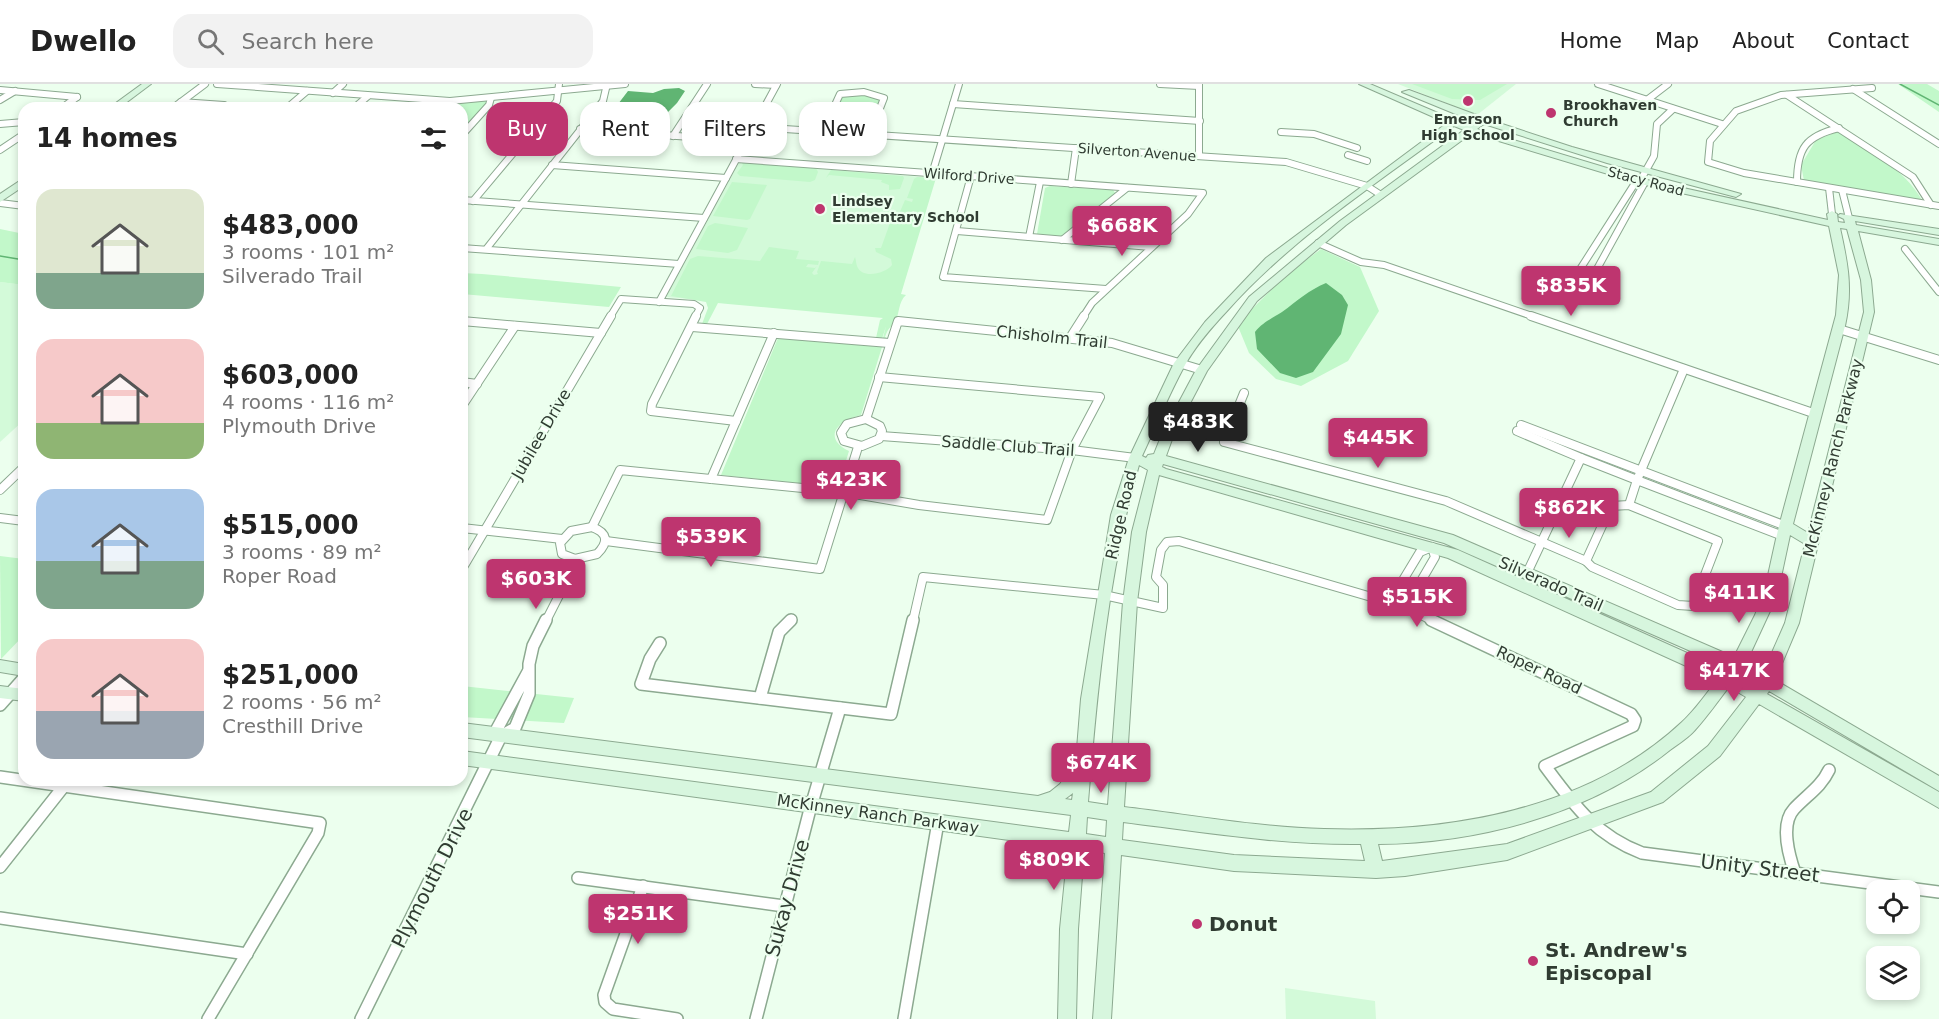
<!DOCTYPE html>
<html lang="en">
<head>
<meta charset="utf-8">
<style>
	:root { --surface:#fff; --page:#f2f2f2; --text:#222; --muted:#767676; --line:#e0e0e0; --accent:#be356f }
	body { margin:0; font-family:"DejaVu Sans",sans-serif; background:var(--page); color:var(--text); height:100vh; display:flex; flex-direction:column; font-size:22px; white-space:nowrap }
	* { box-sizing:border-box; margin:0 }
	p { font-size:20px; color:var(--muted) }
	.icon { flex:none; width:33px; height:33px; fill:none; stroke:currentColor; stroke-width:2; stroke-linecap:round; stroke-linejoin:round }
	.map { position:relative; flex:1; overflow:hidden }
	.sheet { position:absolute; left:18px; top:18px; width:450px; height:684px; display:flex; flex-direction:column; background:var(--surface); border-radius:18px; box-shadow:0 3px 9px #0003 }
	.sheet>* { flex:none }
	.guide { position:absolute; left:486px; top:18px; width:570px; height:54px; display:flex; gap:12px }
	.buttons { position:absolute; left:1866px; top:796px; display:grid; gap:12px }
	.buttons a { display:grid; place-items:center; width:54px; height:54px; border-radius:12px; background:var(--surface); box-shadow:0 3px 9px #0003; font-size:30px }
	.price { position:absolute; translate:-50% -51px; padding:0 14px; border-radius:6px; background:var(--accent); color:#fff; font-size:20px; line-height:39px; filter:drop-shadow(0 2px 3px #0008) }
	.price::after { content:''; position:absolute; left:50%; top:36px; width:18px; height:14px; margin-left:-9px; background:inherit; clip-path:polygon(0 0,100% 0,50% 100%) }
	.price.active { background:#222; color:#fff }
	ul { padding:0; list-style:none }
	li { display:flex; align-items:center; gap:18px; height:150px; padding:0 18px }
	li span { display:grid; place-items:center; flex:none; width:168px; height:120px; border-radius:18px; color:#555 }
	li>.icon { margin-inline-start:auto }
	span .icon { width:72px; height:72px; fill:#fffc; stroke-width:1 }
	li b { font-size:26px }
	h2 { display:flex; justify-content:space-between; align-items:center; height:72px; padding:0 18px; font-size:26px }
	.chip { padding:0 21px; border-radius:18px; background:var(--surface); box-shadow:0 3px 9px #0003; font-size:21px; line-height:54px }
	.chip.active { background:var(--accent); color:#fff }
	header { display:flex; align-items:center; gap:36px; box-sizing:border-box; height:84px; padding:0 30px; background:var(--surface); border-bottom:2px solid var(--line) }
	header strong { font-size:28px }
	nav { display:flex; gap:33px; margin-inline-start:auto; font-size:21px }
	.search { width:420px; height:54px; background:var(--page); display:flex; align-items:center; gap:15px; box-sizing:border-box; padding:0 21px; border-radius:18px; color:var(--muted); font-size:22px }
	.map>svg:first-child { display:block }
	.built { fill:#d3fad9 }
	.green { fill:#c2f8ca }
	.water { fill:#60b573 }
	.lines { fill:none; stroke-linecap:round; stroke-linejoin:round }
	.stream { stroke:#60b573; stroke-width:1.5 }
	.street-far2-casing { stroke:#8ca990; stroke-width:8 }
	.street-far1-casing { stroke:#8ca990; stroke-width:10 }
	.street-casing { stroke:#8ca990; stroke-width:14 }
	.secondary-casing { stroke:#8ca990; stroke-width:2 }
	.street-far2 { stroke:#fff; stroke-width:6 }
	.street-far1 { stroke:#fff; stroke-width:8 }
	.street { stroke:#fff; stroke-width:11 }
	.secondary { fill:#d7f6de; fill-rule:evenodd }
	.poi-dot { fill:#be356f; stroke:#ecffee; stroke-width:2 }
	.labels { text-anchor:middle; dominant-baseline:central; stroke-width:4.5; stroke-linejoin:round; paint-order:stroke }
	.far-poi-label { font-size:14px; font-weight:bold; fill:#303c32; stroke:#ecffee; text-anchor:start }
	.far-street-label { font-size:14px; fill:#303c32; stroke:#ecffee }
	.street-label { font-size:16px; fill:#303c32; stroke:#ecffee }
	.near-street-label { font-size:20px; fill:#303c32; stroke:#ecffee }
	.near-poi-label { font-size:20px; font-weight:bold; fill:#303c32; stroke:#ecffee; text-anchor:start }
</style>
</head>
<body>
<header>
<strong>Dwello</strong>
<div class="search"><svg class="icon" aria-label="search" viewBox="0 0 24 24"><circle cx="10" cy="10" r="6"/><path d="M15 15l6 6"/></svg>Search here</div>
<nav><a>Home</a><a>Map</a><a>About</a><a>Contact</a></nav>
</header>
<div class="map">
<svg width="1939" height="935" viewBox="0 0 1939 935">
	<rect width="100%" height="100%" fill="#ecffee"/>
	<g class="built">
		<path d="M1398 0H1516L1477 31Z"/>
		<path d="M739 79 935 94 894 228 884 232 666 213Z"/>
		<path d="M0 198 24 201V336L0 358Z"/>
		<path d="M1285 904 1375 917 1376 935H1286Z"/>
	</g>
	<g class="green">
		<path d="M1412 0H1507L1480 16 1452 15Z"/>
		<path d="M1898 0H1927L1939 7V28Z"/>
		<path d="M850 10 881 13 869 48 827 46 842 12Z"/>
		<path d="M488 16 487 20 462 46V24L426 22 430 19Z"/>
		<path d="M1839 47C1868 67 1904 84 1922 116L1804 97 1801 81 1816 56Z"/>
		<path d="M741 77 816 84 818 88 815 96 810 98 740 92 737 89 743 81Z"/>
		<path d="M831 86 903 92 904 94 900 105 889 106V101L881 98 882 96 829 91 826 94Z"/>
		<path d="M917 93 936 94 901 210 906 211C898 218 900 229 895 238 891 243 888 244 885 253L888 255 883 254 886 242 882 255 876 254 880 236 883 234 728 220 718 219 707 240H702L708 224 706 218 671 212 690 175 698 172 760 177 769 163 799 167 796 175 819 177 818 181 808 180 806 183 815 184 817 182 812 189 814 191 818 190 817 188 821 177 852 180 855 173C856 176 856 179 857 182 862 196 886 189 892 181L891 175 876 168 875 164H881L890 139 886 137 889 135 894 138 900 135 896 132 899 130 905 116 912 118 913 115 907 114 914 95Z"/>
		<path d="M732 98 767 101 750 135 747 136 713 132Z"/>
		<path d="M1050 102 1113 106 1116 110 1061 152 1037 150 1045 104Z"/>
		<path d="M715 139 748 144 737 166 728 169 696 165 708 142Z"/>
		<path d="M0 145 24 150V201L0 198Z"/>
		<path d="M1321 165 1360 183 1379 227 1348 277 1301 302 1276 295 1249 269 1237 240 1286 191Z"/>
		<path d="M462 189 482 190 621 203 609 223 462 210Z"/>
		<path d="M778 254 882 263 861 331C839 336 821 353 849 367L838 403 721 391Z"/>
		<path d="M0 472 24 475V551L1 575Z"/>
		<path d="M462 602 574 614 564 639 462 633Z"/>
	</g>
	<g class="water">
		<path d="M679 4 685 7 677 19 667 29 616 26 615 24 628 7 653 9 664 5Z"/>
		<path d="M1326 199 1342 211 1348 221 1341 250 1313 288 1296 294 1280 289 1257 265 1255 248C1263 238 1271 235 1282 228 1297 217 1309 206 1326 199Z"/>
	</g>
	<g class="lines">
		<g class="stream">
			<path d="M1900 0 1939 21"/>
			<path d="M0 172 24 176"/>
		</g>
		<g class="street-far2-casing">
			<g id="street-far2">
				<path d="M217 0 450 17 625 0"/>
				<path d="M755 0 776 1"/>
				<path d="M1160 0 1199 2"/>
				<path d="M1199 0V72"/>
				<path d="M1598 0 1722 40"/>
				<path d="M1872 4 1781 11 1736 27 1710 57 1708 78 1744 89 1939 122"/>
				<path d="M1853 5 1939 60"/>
				<path d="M0 6 77 13"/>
				<path d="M333 9 343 0"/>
				<path d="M1787 11 1913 93 1931 121"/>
				<path d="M0 16 15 7"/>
				<path d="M1647 16 1668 0"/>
				<path d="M181 18 224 21"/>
				<path d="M953 20 1200 37"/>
				<path d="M62 24 77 13"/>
				<path d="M173 24 205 0"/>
				<path d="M287 24 307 7"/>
				<path d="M354 24 368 12"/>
				<path d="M0 40 24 38"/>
				<path d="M754 43 1286 78 1367 102 1381 111"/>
				<path d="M580 45 746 57"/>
				<path d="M823 47 840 10 864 8 884 14 870 50"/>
				<path d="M1281 48 1314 50 1357 64"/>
				<path d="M462 51 489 21 491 14"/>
				<path d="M673 52 707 0"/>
				<path d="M0 66 24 50"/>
				<path d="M1348 71 1367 77"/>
				<path d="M736 75 1203 109 1188 130 1092 219 1083 233"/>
				<path d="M552 81 726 94"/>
				<path d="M932 90 959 0"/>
				<path d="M971 92 943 193 1106 205"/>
				<path d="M1640 97 1654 72 1657 40 1673 25"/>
				<path d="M1797 98C1797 64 1806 52 1839 44"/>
				<path d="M1071 100 1076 64"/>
				<path d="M1829 104 1832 130"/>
				<path d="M1842 106 1849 134"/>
				<path d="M462 116 704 134"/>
				<path d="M473 117 557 17 559 0"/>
				<path d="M0 119 24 122"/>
				<path d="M957 147 1151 163"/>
				<path d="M1029 153 1040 98"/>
				<path d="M1062 156 1127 104"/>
				<path d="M1318 159 1361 178 1384 181 1535 233"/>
				<path d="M462 164 679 180"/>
				<path d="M487 164 603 17 607 0"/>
				<path d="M1905 165 1939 208"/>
				<path d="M1577 190 1637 96"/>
				<path d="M1592 194 1645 98"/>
				<path d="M659 218 777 0"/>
				<path d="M610 233 621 215 694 220 700 224 695 233"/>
			</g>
		</g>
		<g class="street-far1-casing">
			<g id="street-far1">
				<path d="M696 232 652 320 651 327 736 337"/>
				<path d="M1531 232 1816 330"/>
				<path d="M462 237 601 249"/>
				<path d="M692 243 889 259"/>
				<path d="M1839 245 1939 276"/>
				<path d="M1070 254 1084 232"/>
				<path d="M462 298 477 300"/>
				<path d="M1244 309 1224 358 1446 417 1586 477"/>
				<path d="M462 322 515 242"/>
				<path d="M866 335 898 237 1112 259 1202 286"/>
				<path d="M866 335 880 342 882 347 879 355 862 362 844 357 841 349 847 340Z"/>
				<path d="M1521 341 1786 442"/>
				<path d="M1517 347 1581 374"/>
				<path d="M881 352 1072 366 1135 374"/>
				<path d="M711 395 774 249"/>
				<path d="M0 406 24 383"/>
				<path d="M1629 421 1718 457 1693 522 1678 521 1592 483 1586 477 1611 422Z"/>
				<path d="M1629 421 1637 396 1783 452"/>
				<path d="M0 434 24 437"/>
				<path d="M592 443 620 386 843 408 919 421 1047 436 1072 366 1100 313 879 293"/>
				<path d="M592 443C608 449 609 458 597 470L575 475 562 470 560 459 571 447Z"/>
				<path d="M462 444 562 455"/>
				<path d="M606 457 820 485 858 363"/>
				<path d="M1432 463 1435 473 1410 516 1399 521 1394 511 1420 468Z"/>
				<path d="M462 485 611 232"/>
				<path d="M1527 489 1581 374 1637 396 1684 285"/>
				<path d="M546 537 577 476"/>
				<path d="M790 537 792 535"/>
				<path d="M913 537 923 493 1104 511 1163 524V501L1156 493 1161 466 1167 458 1179 457 1399 521 1434 537"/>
			</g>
		</g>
		<g class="street-casing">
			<g id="street">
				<path d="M1431 536 1631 630 1635 636 1633 642 1545 682C1574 721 1595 751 1642 769L1939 808"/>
				<path d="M660 559 650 575 641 600 891 630 913 536"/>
				<path d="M760 614 779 548 791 536"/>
				<path d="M0 621 24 594"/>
				<path d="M501 652 497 645 528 588"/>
				<path d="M0 693 320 739 318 749 208 935"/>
				<path d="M0 783 64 702"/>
				<path d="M1795 789C1789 772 1780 740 1794 725 1807 711 1821 703 1829 686"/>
				<path d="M578 794 784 822"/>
				<path d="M643 802 604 911 605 918 613 925 677 935"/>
				<path d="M0 834 247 870"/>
				<path d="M361 935 501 652 515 644 529 610V580L533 562 546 536"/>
				<path d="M756 935 809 729 840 624"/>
				<path d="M904 935 938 738"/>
			</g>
		</g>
		<g class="secondary-casing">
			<g id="secondary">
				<path d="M142 0H151L119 24H109Z"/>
				<path d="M1359 0H1370L1452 35 1458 31 1402 8 1409 6 1490 36 1572 63 1741 110 1736 113 1607 79 1484 40 1477 45 1647 96 1828 136 1827 130 1832 127 1837 130 1838 138 1845 139 1844 135 1838 132 1840 130 1939 145V151L1855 137 1856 141 1939 155V161L1858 147 1871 196 1874 228 1799 539 1775 596 1939 692V707L1769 607 1767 610 1939 708V724L1759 620 1720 672 1663 718 1507 776 1405 792 1376 794 1234 787 1121 771 1111 935H1093L1105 769 1084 766 1078 845 1076 935H1058L1060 845 1068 764 462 681V667L1069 748 1071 731 462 653V639L1038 712 1050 708 1060 700 1076 677 1081 615 1111 431 1129 374 1174 279 1205 238 1266 174 1447 39ZM1466 34 1476 37 1470 42 1460 38ZM1454 42 1464 46 1340 137 1249 213 1196 286 1162 350 1154 370 1148 371 1146 374 1142 372C1156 342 1169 310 1185 281 1196 261 1212 243 1227 227 1292 154 1376 100 1454 42ZM1472 49 1641 100 1829 142 1839 191 1836 231 1778 446 1765 505 1755 531 1734 573 1453 451 1166 372 1174 350 1207 287 1257 217 1346 141ZM1840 144 1847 145 1861 196 1864 228 1808 449 1793 440 1845 242C1853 205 1848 180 1840 144ZM1163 380 1444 459 1727 583 1725 586 1458 466 1166 385 1162 383ZM1139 381 1148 386 1132 448 1123 518 1108 721 1088 718C1097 608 1108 488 1139 381ZM1159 391 1448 474 1717 596C1706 610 1695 626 1682 638 1588 726 1449 749 1324 745 1257 743 1191 731 1124 723L1137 518 1146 448ZM1790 451 1805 460 1785 539 1763 589 1746 579 1777 512ZM1739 590 1757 600 1755 603 1737 593ZM1729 603 1746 613 1708 662 1651 708 1507 760 1382 777 1378 760C1479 759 1590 730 1670 666 1678 660 1688 654 1695 646 1707 633 1718 617 1729 603ZM1073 709 1072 716 1065 715ZM1087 733 1107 736 1106 753 1086 750ZM1123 738C1203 748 1281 761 1361 760L1365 777 1234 771 1122 756Z"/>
				<path d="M24 94V102L0 118V110Z"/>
				<path d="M0 576 24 580V592L0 588Z"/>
				<path d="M0 602 24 605V617L0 614Z"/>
			</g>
		</g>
		<use href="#street-far2" class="street-far2"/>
		<use href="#street-far1" class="street-far1"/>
		<use href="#street" class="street"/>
		<use href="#secondary" class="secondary"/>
	</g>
	<g class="poi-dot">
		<circle cx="1468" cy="17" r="6"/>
		<circle cx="1551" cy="29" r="6"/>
		<circle cx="820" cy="125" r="6"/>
		<circle cx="1197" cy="840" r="6"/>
		<circle cx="1533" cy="877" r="6"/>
	</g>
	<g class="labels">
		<g class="far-poi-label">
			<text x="1563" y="21">Brookhaven<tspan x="1563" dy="16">Church</tspan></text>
			<text x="1468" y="35" text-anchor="middle">Emerson<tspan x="1468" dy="16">High School</tspan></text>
			<text x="832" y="117">Lindsey<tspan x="832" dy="16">Elementary School</tspan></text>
		</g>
		<g class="far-street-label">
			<text transform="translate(1137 68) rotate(4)">Silverton Avenue</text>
			<text transform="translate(969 92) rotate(4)">Wilford Drive</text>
			<text transform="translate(1646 97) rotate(15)">Stacy Road</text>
		</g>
		<g class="street-label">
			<text transform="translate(1052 253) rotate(6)">Chisholm Trail</text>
			<text transform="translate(541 350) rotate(-60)">Jubilee Drive</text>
			<text transform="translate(1008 362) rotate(4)">Saddle Club Trail</text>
			<text transform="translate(1833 374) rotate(-76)">McKinney Ranch Parkway</text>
			<text transform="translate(1121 431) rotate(-77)">Ridge Road</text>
			<text transform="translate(1551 500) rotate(24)">Silverado Trail</text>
			<text transform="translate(1539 586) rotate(25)">Roper Road</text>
			<text transform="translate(878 730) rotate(8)">McKinney Ranch Parkway</text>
		</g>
		<g class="near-street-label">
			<text transform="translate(1760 784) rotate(7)">Unity Street</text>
			<text transform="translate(432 794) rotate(-63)">Plymouth Drive</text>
			<text transform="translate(787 814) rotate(-75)">Sukay Drive</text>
		</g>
		<g class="near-poi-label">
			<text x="1209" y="840">Donut</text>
			<text x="1545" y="866">St. Andrew's<tspan x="1545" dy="23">Episcopal</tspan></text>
		</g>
	</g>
</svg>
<div class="buttons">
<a><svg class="icon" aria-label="locate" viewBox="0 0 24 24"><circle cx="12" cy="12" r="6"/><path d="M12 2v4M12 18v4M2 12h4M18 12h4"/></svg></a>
<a><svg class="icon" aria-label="layers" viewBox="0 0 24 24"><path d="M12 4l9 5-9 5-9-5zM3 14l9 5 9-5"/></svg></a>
</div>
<b class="price" style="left:1122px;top:173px">$668K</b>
<b class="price" style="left:1571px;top:233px">$835K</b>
<b class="price active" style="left:1198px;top:369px">$483K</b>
<b class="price" style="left:1378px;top:385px">$445K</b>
<b class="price" style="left:851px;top:427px">$423K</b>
<b class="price" style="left:1569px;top:455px">$862K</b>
<b class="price" style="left:711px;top:484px">$539K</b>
<b class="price" style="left:536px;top:526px">$603K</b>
<b class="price" style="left:1739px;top:540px">$411K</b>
<b class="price" style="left:1417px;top:544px">$515K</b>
<b class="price" style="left:1734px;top:618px">$417K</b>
<b class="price" style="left:1101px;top:710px">$674K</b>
<b class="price" style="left:1054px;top:807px">$809K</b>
<b class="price" style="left:638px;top:861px">$251K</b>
<div class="guide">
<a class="chip active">Buy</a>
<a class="chip">Rent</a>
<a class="chip">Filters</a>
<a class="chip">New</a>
</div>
<section class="sheet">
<h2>14 homes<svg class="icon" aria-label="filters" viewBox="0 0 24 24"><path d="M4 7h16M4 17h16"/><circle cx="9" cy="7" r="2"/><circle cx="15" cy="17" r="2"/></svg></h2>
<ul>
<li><span style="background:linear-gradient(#dfe7d0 70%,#7fa58c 0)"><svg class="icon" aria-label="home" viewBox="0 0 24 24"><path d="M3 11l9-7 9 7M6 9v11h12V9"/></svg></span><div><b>$483,000</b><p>3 rooms · 101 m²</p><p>Silverado Trail</p></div></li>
<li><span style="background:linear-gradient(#f6c9c9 70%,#8fb573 0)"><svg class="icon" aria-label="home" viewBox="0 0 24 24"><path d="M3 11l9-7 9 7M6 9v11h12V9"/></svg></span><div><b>$603,000</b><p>4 rooms · 116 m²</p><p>Plymouth Drive</p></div></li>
<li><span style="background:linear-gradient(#a9c7e8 60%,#7fa58c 0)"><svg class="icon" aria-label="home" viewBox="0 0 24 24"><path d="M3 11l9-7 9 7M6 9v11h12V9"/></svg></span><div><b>$515,000</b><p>3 rooms · 89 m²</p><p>Roper Road</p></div></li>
<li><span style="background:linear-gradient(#f6c9c9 60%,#9aa5b1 0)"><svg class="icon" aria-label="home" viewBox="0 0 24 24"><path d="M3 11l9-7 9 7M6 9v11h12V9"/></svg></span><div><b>$251,000</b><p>2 rooms · 56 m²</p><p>Cresthill Drive</p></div></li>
</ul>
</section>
</div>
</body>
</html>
